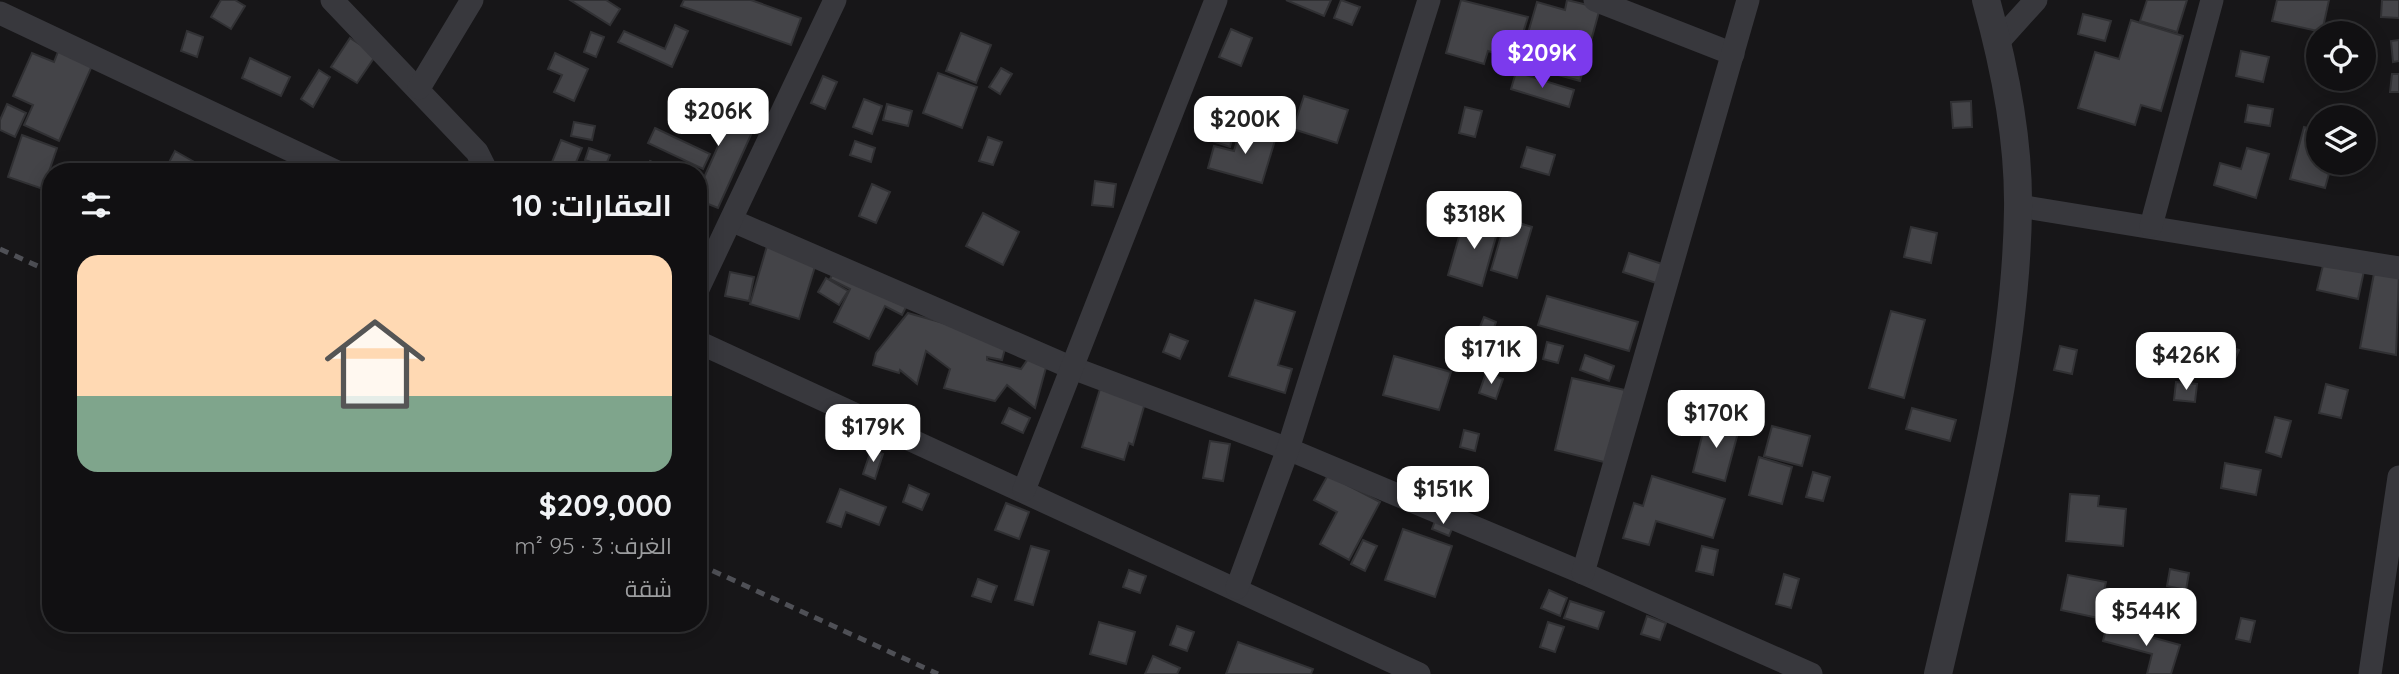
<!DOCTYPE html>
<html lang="ar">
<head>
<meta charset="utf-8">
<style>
	:root { --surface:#111012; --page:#1e1e20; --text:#f1f3f6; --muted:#9c9d9f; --line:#303032; --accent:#7c3aed }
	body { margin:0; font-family:Quicksand,Cairo,sans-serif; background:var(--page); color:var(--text); direction:rtl; height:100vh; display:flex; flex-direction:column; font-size:26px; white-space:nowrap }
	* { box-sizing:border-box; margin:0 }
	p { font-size:23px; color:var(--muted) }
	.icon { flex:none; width:38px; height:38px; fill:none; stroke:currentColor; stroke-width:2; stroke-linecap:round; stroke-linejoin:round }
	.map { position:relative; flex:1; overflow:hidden; direction:ltr }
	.details { position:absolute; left:42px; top:163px; width:665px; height:469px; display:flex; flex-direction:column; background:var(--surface); border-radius:28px; box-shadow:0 4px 18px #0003,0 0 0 2px var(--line); direction:rtl }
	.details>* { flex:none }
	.controls { position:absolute; left:2306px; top:21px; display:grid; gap:14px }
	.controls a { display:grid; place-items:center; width:70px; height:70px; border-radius:50%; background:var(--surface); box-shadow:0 4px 18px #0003,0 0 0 2px var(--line); font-size:35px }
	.price { position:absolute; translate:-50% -60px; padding:0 16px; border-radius:14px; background:#fff; color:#222; font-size:23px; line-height:46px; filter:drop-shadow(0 2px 4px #0008) }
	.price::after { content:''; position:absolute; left:50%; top:42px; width:21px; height:16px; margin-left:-10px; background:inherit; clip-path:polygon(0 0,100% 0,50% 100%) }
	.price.on { background:var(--accent); color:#fff }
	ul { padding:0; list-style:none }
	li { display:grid; align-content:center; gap:14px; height:371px; padding:0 35px }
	li span { display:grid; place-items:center; height:217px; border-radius:21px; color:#555 }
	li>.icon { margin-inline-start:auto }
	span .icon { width:126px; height:126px; fill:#fffc; stroke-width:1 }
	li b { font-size:30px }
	h2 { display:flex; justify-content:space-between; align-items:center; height:84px; padding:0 35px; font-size:30px }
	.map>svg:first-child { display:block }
	.building { fill:#444448; stroke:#313134; stroke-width:2 }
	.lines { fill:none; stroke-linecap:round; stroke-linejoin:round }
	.minor { stroke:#38383d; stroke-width:23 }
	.tertiary { stroke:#38383d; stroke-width:28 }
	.rail { stroke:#4f5056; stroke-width:5; stroke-dasharray:9 7; stroke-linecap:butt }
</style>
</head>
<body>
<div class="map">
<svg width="2399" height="674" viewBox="0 0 2399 674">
	<rect width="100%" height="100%" fill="#171618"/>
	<g class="building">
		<path d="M221 0H235L245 6 231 29 211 17Z"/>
		<path d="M570 0H606L620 9 610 25Z"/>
		<path d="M684 0H751L801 18 791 45 681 6Z"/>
		<path d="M1286 0H1331L1324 16Z"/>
		<path d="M1341 0 1360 7 1352 25 1334 18Z"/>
		<path d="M1461 0 1528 17 1515 59 1488 51 1484 64 1446 53Z"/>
		<path d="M1567 0 1600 8 1580 81 1519 64 1537 2 1565 10Z"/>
		<path d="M2147 0H2187L2177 32 2140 21Z"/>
		<path d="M2277 0H2329L2322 32 2272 21Z"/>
		<path d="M2382 0H2399V18L2381 17Z"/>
		<path d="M2083 14 2111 21 2105 41 2078 34Z"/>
		<path d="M2131 20 2183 36 2161 111 2141 105 2135 125 2078 108 2095 52 2119 59Z"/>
		<path d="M675 25 688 31 672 67 618 42 624 31 665 49Z"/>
		<path d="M1231 29 1252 38 1241 66 1219 57Z"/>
		<path d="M187 31 203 37 197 57 181 51Z"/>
		<path d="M591 32 604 37 596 57 584 52Z"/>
		<path d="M961 33 991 45 976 83 946 71Z"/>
		<path d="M350 38 376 55 357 83 331 67Z"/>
		<path d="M2399 40V61L2393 62 2391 41Z"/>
		<path d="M61 44 95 59 59 141 24 125 33 105 13 96 32 53 54 62Z"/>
		<path d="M2241 51 2269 57 2263 82 2236 76Z"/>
		<path d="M555 53 588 69 574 101 554 92 562 75 548 69Z"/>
		<path d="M250 58 290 77 281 96 242 78Z"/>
		<path d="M1001 68 1012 74 1000 94 989 87Z"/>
		<path d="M319 70 330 77 313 107 301 99Z"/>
		<path d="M1516 72 1574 90 1569 107 1511 89Z"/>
		<path d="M938 73 977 87 962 128 923 113Z"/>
		<path d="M2392 74H2399V92H2390Z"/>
		<path d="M823 76 837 82 825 109 811 103Z"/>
		<path d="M683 95 754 128 718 208 698 200V191L724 133 676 112Z"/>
		<path d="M1304 96 1348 110 1337 143 1293 129Z"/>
		<path d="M864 99 882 106 872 134 853 127Z"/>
		<path d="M1971 101 1972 127 1953 128 1951 102Z"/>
		<path d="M7 104 26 113 15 137 0 130V120Z"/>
		<path d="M887 104 912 111 908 126 883 120Z"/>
		<path d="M2248 105 2273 109 2270 126 2245 122Z"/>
		<path d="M1465 107 1482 111 1475 137 1459 133Z"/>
		<path d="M574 122 595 126 592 140 571 136Z"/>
		<path d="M1241 127 1276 137 1262 183 1208 168 1214 146 1234 151Z"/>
		<path d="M2304 127 2319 131V163H2332L2325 188 2290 179Z"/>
		<path d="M655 128 710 154 703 169 648 143Z"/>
		<path d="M1213 129 1233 135 1230 147 1209 140Z"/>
		<path d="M22 135 57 148 43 189 8 177Z"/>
		<path d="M988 137 1002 142 993 165 979 161Z"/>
		<path d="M561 140 582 148 572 172H548Z"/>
		<path d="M855 141 875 148 871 162 850 155Z"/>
		<path d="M1527 147 1555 155 1549 175 1521 167Z"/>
		<path d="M589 148 610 155 605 167 585 160Z"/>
		<path d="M2247 148 2269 154 2256 198 2214 185 2220 163 2241 169Z"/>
		<path d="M175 151 212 172H164Z"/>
		<path d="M650 161 673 172H645Z"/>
		<path d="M1095 181 1116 184 1113 207 1092 205Z"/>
		<path d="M872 184 890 192 876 223 859 216Z"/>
		<path d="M983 213 1019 232 1003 265 966 246Z"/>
		<path d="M1465 216 1499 226 1482 286 1448 275Z"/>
		<path d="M1506 219 1532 227 1517 278 1491 270Z"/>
		<path d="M1911 227 1937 233 1931 263 1904 257Z"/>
		<path d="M767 246 817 260 799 319 750 304Z"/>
		<path d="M1629 253 1662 264 1656 283 1623 272Z"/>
		<path d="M2324 261 2364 271 2358 299 2317 290Z"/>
		<path d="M838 263 910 299 902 315 885 306 869 339 834 322 850 289 830 279Z"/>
		<path d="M2375 268 2399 273 2396 355 2360 348Z"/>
		<path d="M730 272 754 277 749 301 725 296Z"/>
		<path d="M826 278 848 291 839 305 818 292Z"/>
		<path d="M1547 296 1638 322 1629 351 1538 325Z"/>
		<path d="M1255 300 1295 312 1278 365 1292 369 1285 393 1229 376Z"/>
		<path d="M1891 311 1925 320 1904 398 1869 388Z"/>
		<path d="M908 313 1007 341 1002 360 987 357V360L1021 369 1028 359 1047 364 1035 408 1007 385 995 401 944 388 950 369 926 351 917 384 900 370 899 373 873 365 876 353Z"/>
		<path d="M1484 317 1496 322 1488 344 1475 339Z"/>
		<path d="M1170 334 1188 341 1180 359 1163 352Z"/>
		<path d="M1547 342 1563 346 1558 363 1543 359Z"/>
		<path d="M2222 343 2239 350 2232 366 2215 359Z"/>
		<path d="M2060 346 2077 350 2072 374 2054 370Z"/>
		<path d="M1499 349 1511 355 1504 369 1492 363Z"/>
		<path d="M1585 355 1614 366 1609 381 1580 370Z"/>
		<path d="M1394 356 1451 372 1439 410 1383 395Z"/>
		<path d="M1486 373 1503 379 1496 399 1479 393Z"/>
		<path d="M1572 378 1625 390 1608 463 1555 450Z"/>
		<path d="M2176 382 2197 384 2195 402 2174 400Z"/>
		<path d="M2326 384 2348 390 2341 418 2319 413Z"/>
		<path d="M1100 389 1145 403 1133 445 1129 443 1124 460 1082 447Z"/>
		<path d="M1009 408 1030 418 1023 433 1002 423Z"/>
		<path d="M1912 408 1956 420 1950 441 1906 429Z"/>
		<path d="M2275 417 2291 421 2281 457 2266 452Z"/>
		<path d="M1706 420 1739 429 1725 481 1693 472Z"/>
		<path d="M1772 426 1810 436 1802 466 1764 456Z"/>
		<path d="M1464 430 1479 434 1475 451 1460 447Z"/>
		<path d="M1210 441 1230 444 1223 481 1203 478Z"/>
		<path d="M871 450 883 454 875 479 863 474Z"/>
		<path d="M1759 457 1792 467 1782 504 1749 495Z"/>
		<path d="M2225 463 2261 470 2256 495 2221 488Z"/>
		<path d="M1813 472 1830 477 1823 501 1806 497Z"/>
		<path d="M1328 475 1380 502 1349 560 1320 544 1337 512 1314 500Z"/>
		<path d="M1652 476 1725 499 1713 538 1656 521 1649 545 1623 538 1634 503 1643 506Z"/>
		<path d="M909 485 929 494 922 510 903 502Z"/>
		<path d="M840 489 886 507 879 525 846 512 841 527 827 522Z"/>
		<path d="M2070 494 2099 496 2098 506 2126 509 2123 546 2066 541Z"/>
		<path d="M1006 503 1029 512 1019 539 995 530Z"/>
		<path d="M1437 516 1455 522 1449 536 1432 529Z"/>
		<path d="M1403 529 1452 546 1435 597 1385 580Z"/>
		<path d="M1363 540 1377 546 1365 571 1351 564Z"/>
		<path d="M1031 546 1049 551 1033 605 1015 600Z"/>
		<path d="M1702 546 1718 550 1713 575 1696 571Z"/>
		<path d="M2170 569 2189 573 2186 590 2167 586Z"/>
		<path d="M1129 570 1146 576 1140 593 1123 587Z"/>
		<path d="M1784 574 1799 579 1791 608 1776 604Z"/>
		<path d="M2068 575 2106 582 2098 618 2061 610Z"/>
		<path d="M978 579 997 586 991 602 972 596Z"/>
		<path d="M1549 590 1567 598 1560 616 1541 608Z"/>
		<path d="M1570 601 1604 612 1598 629 1564 618Z"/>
		<path d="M1647 616 1666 623 1660 640 1641 634Z"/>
		<path d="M2241 618 2255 621 2250 642 2236 639Z"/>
		<path d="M1099 622 1135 632 1126 664 1090 654Z"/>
		<path d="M1548 622 1564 627 1555 652 1540 647Z"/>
		<path d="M2107 625 2180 645 2171 674H2147L2152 654 2103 641Z"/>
		<path d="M1177 626 1194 632 1187 651 1170 645Z"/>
		<path d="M1238 642 1313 669 1311 674H1226Z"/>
		<path d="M1153 656 1180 668 1177 674H1145Z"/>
	</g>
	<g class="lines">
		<g class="minor">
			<path d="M332 0 477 152 487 172"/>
			<path d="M1595 0 1733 54"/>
			<path d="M0 13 337 172"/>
			<path d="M1998 42 2036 0"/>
			<path d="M419 88 472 0"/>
			<path d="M2019 206 2399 268"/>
			<path d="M733 221 1070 367 1288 449 1583 573 1811 674"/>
			<path d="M2151 226 2212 0"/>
			<path d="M698 289 835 0"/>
			<path d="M698 342 1419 674"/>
			<path d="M1024 490 1216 0"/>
			<path d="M1583 573 1748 0"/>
			<path d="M1237 588 1288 449 1429 0"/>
			<path d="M2370 674 2399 477"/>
		</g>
		<path class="tertiary" d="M1938 674C1973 522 2016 366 2018 209 2019 138 2005 68 1986 0"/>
		<g class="rail">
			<path d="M0 249 51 272"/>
			<path d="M698 564 938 674"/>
		</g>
	</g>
</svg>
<div class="controls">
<a><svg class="icon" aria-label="locate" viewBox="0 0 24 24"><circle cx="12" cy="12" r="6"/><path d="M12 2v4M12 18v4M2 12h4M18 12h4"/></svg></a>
<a><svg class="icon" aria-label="layers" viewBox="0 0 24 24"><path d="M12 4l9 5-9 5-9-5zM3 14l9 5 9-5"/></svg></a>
</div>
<b class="price on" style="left:1542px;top:90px">$209K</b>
<b class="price" style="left:718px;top:148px">$206K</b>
<b class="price" style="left:1245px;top:156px">$200K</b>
<b class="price" style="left:1474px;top:251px">$318K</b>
<b class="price" style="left:1491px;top:386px">$171K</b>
<b class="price" style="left:2186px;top:392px">$426K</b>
<b class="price" style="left:1716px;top:450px">$170K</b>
<b class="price" style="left:873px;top:464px">$179K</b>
<b class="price" style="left:1443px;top:526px">$151K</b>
<b class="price" style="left:2146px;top:648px">$544K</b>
<section class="details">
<h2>العقارات: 10<svg class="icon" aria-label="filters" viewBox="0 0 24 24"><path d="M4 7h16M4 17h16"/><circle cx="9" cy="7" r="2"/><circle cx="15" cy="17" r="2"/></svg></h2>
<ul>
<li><span style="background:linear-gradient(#ffd9b3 65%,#7fa58c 0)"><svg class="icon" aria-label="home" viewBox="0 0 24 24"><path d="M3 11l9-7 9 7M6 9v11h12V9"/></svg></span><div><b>$209,000</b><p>الغرف: 3 · 95 m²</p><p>شقة</p></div></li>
</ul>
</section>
</div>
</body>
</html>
